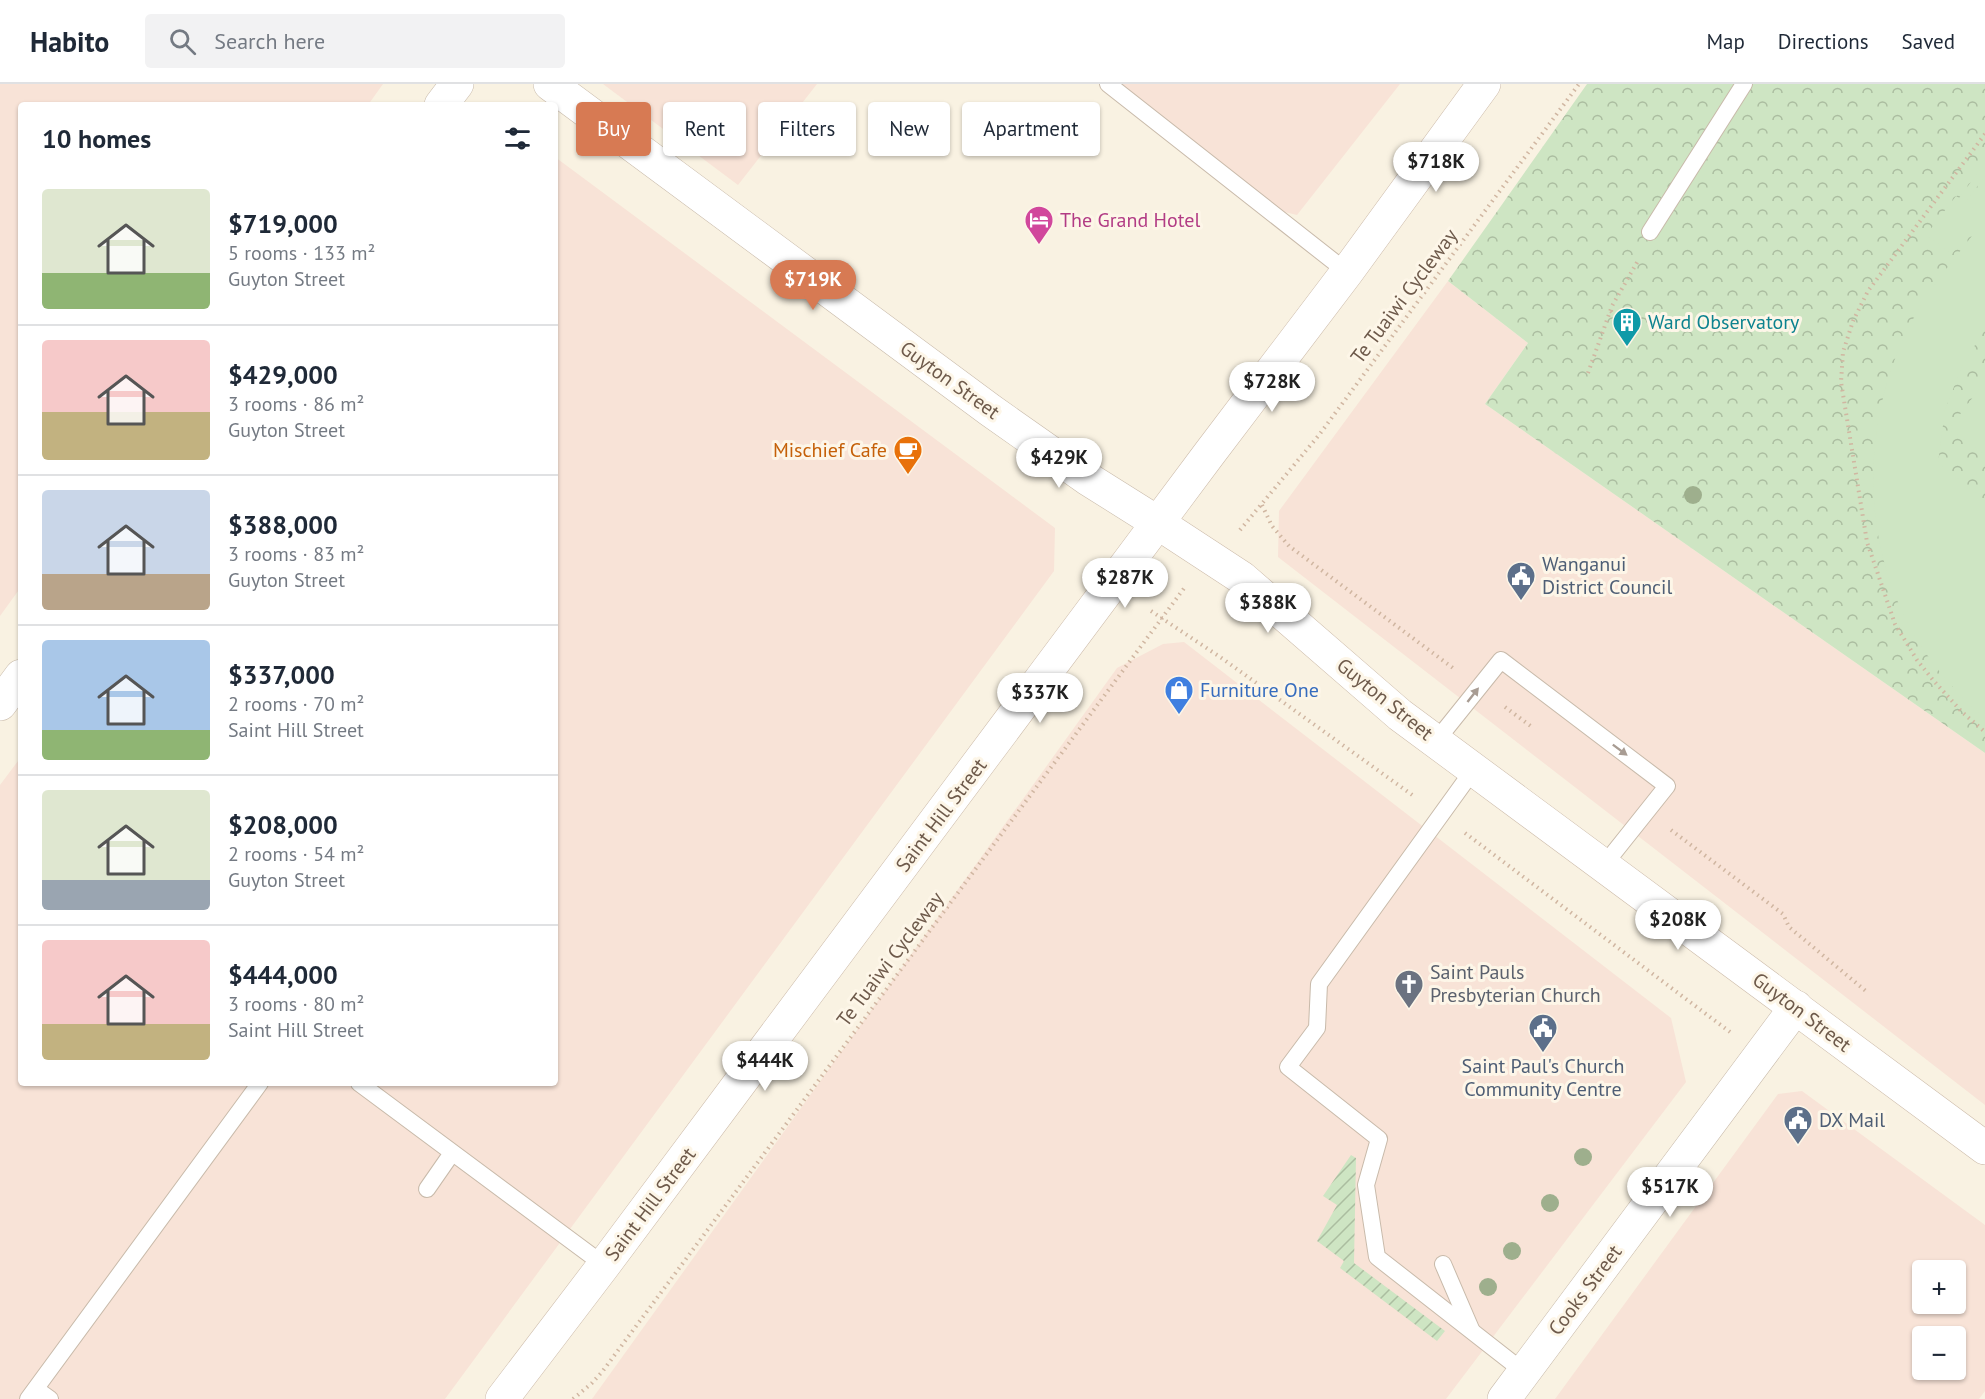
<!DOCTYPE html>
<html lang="en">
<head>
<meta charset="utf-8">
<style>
	:root { --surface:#fff; --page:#f2f2f3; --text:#1f2937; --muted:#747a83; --line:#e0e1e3; --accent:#d77a53 }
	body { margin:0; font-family:"PT Sans",sans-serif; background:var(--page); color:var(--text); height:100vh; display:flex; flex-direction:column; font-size:22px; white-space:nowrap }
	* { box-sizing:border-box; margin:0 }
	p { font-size:20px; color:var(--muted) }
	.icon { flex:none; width:33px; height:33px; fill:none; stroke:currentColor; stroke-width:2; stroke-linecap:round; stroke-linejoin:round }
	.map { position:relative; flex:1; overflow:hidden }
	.side { position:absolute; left:18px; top:18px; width:540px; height:984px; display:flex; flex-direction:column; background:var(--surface); border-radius:6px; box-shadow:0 2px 4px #0004 }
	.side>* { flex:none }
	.hud { position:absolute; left:576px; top:18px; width:570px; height:54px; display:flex; gap:12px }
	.buttons { position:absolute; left:1912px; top:1176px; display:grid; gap:12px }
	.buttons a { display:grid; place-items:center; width:54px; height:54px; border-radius:6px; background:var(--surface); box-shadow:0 2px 4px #0004; font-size:30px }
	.price { position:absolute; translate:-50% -51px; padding:0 14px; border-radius:21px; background:#fff; color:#222; font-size:20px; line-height:39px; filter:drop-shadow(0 2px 3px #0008) }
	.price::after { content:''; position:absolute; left:50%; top:36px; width:18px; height:14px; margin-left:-9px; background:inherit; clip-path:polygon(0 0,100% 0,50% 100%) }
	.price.current { background:var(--accent); color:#fff }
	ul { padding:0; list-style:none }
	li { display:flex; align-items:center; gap:18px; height:150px; padding:0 24px }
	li+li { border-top:2px solid var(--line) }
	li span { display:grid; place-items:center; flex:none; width:168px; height:120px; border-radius:6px; color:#555 }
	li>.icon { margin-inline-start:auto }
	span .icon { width:72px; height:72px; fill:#fffc; stroke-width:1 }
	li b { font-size:26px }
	h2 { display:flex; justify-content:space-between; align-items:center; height:72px; padding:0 24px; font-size:26px }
	.chip { padding:0 21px; border-radius:6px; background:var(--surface); box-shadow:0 2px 4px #0004; font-size:21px; line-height:54px }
	.chip.current { background:var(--accent); color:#fff }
	header { display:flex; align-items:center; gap:36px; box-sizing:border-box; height:84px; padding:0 30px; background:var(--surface); border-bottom:2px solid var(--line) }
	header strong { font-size:28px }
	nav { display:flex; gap:33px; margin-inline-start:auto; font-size:21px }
	.search { width:420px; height:54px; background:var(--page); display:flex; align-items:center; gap:15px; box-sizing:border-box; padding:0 21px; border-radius:6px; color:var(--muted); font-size:22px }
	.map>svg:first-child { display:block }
	.commercial { fill:#f8e3d7; fill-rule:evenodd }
	.forest { fill:url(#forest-crowns) }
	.garden { fill:url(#garden-furrows) }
	.pitch { fill:#cee5c3 }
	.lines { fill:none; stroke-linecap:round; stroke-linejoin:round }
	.service-casing { stroke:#c8baaa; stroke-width:18 }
	.minor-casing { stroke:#c8baaa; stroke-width:34 }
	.tertiary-casing { stroke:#c8baaa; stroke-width:34 }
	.secondary-casing { stroke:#cdbcab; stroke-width:34 }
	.path { stroke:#d0b6a1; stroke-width:4; stroke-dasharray:1.5 4.5; stroke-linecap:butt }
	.service { stroke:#fff; stroke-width:16 }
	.minor { stroke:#fff; stroke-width:33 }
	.tertiary { stroke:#fff; stroke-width:33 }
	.secondary { stroke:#fff; stroke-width:33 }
	.tree { fill:#9eaf8d }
	.oneway { fill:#a89c93 }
	.labels { text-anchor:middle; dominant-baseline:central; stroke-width:6; stroke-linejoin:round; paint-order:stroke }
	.hotel-label { font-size:20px; fill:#b23c85; stroke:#fdf6e8; text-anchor:start }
	.street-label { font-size:20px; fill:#6e5a4b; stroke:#fdf6e8 }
	.culture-label { font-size:20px; fill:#0d838f; stroke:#fdf6e8; text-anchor:start }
	.food-label { font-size:20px; fill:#c56008; stroke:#fdf6e8; text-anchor:end }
	.service-label { font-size:20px; fill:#4e5e75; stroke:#fdf6e8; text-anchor:start }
	.shop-label { font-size:20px; fill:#366cbe; stroke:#fdf6e8; text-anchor:start }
	.worship-label { font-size:20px; fill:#5b616d; stroke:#fdf6e8; text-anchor:start }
</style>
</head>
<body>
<header>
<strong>Habito</strong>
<div class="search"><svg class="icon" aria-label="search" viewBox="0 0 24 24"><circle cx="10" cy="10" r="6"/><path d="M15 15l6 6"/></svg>Search here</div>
<nav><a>Map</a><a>Directions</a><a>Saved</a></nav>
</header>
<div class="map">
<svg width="1985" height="1315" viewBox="0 0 1985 1315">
	<defs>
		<pattern id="forest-crowns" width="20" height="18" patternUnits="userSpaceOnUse" patternTransform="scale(1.5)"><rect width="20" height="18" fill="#cee5c3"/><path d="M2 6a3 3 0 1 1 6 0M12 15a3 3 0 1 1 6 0" fill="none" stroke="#abbda0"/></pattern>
		<pattern id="garden-furrows" width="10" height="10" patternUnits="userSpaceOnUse" patternTransform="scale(1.5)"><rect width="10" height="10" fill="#cee5c3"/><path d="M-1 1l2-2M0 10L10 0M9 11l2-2" fill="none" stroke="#abbda0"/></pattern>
	</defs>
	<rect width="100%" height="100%" fill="#f9f2e2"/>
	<g class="commercial">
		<path d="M0 0H383L368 21H21V503L0 532Z"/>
		<path d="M603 0H817L738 101Z"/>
		<path d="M1099 0H1400L1297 131 1268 124Z"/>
		<path d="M555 73 1055 444 1054 487 445 1315H0V701L21 673V999H555Z"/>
		<path d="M1448 197 1528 259 1485 320 1985 669V1021L1278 473 1279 427Z"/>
		<path d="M1184 558 1671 934 1686 998 1446 1315H592L1117 584 1163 560Z"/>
		<path d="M1802 1007 1985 1141V1307L1979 1315H1555L1778 1010ZM1923 1186H1956V1220H1923ZM1923 1252H1956V1286H1923Z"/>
	</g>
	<path class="forest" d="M1587 0H1985V669L1485 320 1528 259 1448 197Z"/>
	<path class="garden" d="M1351 1071 1356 1074 1354 1179 1445 1247 1437 1257 1340 1184 1344 1177 1317 1157 1337 1121 1323 1112Z"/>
	<g class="pitch">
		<path d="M1985 79V92L1965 119 1972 124 1985 107V120L1978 129 1982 131 1952 170 1926 151 1956 112 1959 114Z"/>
		<path d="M1985 135V245L1962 282 1945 326 1938 379 1985 416V635C1965 617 1946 597 1930 575 1863 482 1857 358 1903 255 1923 211 1956 173 1985 135Z"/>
		<path d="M1985 297V371L1949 345Z"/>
	</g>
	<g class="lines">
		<g class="service-casing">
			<g id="service">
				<path d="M1108 0 1347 188"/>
				<path d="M1650 148 1744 0"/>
				<path d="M1436 657 1501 576 1667 702 1604 781"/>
				<path d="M1474 685 1319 900 1317 944 1288 983 1379 1055 1366 1101 1377 1173 1524 1288"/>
				<path d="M359 999 604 1181"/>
				<path d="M427 1105 452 1069"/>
				<path d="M1443 1180 1471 1245"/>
				<path d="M36 1305 50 1315"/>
				<path d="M28 1315 260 999"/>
			</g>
		</g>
		<g class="minor-casing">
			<path id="minor" d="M1504 1315 1796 923"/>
		</g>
		<g class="tertiary-casing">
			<g id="tertiary">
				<path d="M550 0 990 326 1088 395 1158 439"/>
				<path d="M441 21 457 0"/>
				<path d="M0 620 21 592"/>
			</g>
		</g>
		<g class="secondary-casing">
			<g id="secondary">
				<path d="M1158 439 1242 494 1400 631 1985 1064"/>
				<path d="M502 1315 604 1181 1209 370 1347 188 1484 0"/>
			</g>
		</g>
		<g class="path">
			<path d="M1985 50 1868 207 1853 237 1843 268 1841 298 1867 458 1895 540 1917 576 1933 596 1962 628 1985 648"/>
			<path d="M1611 227 1617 235"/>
			<path d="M1588 289 1612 222 1639 175"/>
			<path d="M1262 421 1272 442 1289 462 1453 584"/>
			<path d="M1240 446 1319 351 1579 0"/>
			<path d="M1151 527 1223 575 1415 713"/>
			<path d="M1505 623 1532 643"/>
			<path d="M1671 746 1783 830 1789 843 1867 908"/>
			<path d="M1465 749 1730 948"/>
			<path d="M573 1315 592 1299 602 1288 1185 503"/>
		</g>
		<use href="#service" class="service"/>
		<use href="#minor" class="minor"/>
		<use href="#tertiary" class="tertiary"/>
		<use href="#secondary" class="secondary"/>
	</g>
	<g class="tree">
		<circle cx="1693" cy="411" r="9"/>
		<circle cx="1583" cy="1073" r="9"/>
		<circle cx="1550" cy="1119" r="9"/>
		<circle cx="1512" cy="1167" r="9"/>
		<circle cx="1488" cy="1203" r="9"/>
	</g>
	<defs><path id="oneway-solid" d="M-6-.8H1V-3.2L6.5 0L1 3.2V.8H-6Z" transform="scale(1.5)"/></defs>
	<g class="oneway">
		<use href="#oneway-solid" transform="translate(1473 611) rotate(-52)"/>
		<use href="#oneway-solid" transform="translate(1620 666) rotate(37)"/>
	</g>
	<defs>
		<g id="hotel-pin" transform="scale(1.5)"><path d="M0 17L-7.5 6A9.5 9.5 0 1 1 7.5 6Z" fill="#d1479c" stroke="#fdf6e8"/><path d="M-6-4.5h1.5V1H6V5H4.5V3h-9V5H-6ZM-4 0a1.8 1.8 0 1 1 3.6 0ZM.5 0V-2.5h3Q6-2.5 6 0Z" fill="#fff"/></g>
		<g id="building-pin" transform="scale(1.5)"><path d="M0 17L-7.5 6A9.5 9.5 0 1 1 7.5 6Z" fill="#0f9aa8" stroke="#fdf6e8"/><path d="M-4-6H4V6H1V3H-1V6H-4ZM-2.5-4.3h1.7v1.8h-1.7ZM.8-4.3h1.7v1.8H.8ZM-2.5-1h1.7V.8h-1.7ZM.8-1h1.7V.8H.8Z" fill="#fff"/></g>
		<g id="cafe-pin" transform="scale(1.5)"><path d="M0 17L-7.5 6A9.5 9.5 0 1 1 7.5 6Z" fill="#e8710a" stroke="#fdf6e8"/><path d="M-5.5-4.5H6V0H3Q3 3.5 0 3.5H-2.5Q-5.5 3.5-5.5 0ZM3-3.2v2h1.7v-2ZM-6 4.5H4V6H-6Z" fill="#fff"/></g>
		<g id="civic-pin" transform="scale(1.5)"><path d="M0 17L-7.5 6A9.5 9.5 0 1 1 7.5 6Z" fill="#5c6f8a" stroke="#fdf6e8"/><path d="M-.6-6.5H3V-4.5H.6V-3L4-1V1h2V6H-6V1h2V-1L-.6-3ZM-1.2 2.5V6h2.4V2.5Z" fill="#fff"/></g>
		<g id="shop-pin" transform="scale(1.5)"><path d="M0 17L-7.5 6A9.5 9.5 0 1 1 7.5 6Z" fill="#3f7fe0" stroke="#fdf6e8"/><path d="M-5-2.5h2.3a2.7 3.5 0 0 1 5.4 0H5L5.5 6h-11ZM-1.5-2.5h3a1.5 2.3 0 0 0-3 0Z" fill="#fff"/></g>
		<g id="church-pin" transform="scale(1.5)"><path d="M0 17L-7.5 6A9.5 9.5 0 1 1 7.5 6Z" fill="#6b7280" stroke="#fdf6e8"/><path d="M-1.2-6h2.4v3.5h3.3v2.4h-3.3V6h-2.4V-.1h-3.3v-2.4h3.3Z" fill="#fff"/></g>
	</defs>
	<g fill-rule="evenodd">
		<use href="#hotel-pin" x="1039" y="136"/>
		<use href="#building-pin" x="1627" y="238"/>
		<use href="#cafe-pin" x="908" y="366"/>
		<use href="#civic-pin" x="1521" y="492"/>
		<use href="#shop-pin" x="1179" y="606"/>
		<use href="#church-pin" x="1409" y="900"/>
		<use href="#civic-pin" x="1543" y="944"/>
		<use href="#civic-pin" x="1798" y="1036"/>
	</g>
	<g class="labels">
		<g class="hotel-label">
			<text x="1060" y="136">The Grand Hotel</text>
		</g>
		<g class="street-label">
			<text transform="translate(1404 212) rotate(-53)">Te Tuaiwi Cycleway</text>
			<text transform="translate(950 296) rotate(36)">Guyton Street</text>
			<text transform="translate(1385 615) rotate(39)">Guyton Street</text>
			<text transform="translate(941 731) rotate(-53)">Saint Hill Street</text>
			<text transform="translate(890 875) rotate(-53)">Te Tuaiwi Cycleway</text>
			<text transform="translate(1802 928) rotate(37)">Guyton Street</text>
			<text transform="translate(650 1120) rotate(-53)">Saint Hill Street</text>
			<text transform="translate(1585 1206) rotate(-53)">Cooks Street</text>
		</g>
		<g class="culture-label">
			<text x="1648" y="238">Ward Observatory</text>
		</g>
		<g class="food-label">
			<text x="887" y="366">Mischief Cafe</text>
		</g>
		<g class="service-label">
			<text x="1542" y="480">Wanganui<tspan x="1542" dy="23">District Council</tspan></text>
			<text x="1543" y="982" text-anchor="middle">Saint Paul's Church<tspan x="1543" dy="23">Community Centre</tspan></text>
			<text x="1819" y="1036">DX Mail</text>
		</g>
		<g class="shop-label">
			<text x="1200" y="606">Furniture One</text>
		</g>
		<g class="worship-label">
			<text x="1430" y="888">Saint Pauls<tspan x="1430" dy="23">Presbyterian Church</tspan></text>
		</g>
	</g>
</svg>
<div class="buttons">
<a>+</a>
<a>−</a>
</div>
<b class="price" style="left:1436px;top:109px">$718K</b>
<b class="price current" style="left:813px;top:227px">$719K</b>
<b class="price" style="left:1272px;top:329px">$728K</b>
<b class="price" style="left:1059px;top:405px">$429K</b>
<b class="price" style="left:1125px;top:525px">$287K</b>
<b class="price" style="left:1268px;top:550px">$388K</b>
<b class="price" style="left:1040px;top:640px">$337K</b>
<b class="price" style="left:1678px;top:867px">$208K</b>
<b class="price" style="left:765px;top:1008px">$444K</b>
<b class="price" style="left:1670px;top:1134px">$517K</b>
<div class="hud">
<a class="chip current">Buy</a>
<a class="chip">Rent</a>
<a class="chip">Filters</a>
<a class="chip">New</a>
<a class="chip">Apartment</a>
</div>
<section class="side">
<h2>10 homes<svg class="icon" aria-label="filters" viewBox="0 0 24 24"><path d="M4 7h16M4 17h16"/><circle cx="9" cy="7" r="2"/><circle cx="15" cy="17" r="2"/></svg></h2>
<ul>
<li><span style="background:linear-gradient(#dfe7d0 70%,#8fb573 0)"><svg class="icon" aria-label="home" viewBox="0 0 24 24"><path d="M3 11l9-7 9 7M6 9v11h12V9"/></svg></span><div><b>$719,000</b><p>5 rooms · 133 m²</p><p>Guyton Street</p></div></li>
<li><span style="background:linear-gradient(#f6c9c9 60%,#c2b280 0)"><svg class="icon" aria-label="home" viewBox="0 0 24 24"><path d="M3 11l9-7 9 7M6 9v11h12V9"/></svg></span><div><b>$429,000</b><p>3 rooms · 86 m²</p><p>Guyton Street</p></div></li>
<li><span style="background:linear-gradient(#c9d6e8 70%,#b9a48a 0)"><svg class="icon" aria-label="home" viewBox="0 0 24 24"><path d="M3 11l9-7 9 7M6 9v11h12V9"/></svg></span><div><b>$388,000</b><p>3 rooms · 83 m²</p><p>Guyton Street</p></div></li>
<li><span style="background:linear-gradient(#a9c7e8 75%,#8fb573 0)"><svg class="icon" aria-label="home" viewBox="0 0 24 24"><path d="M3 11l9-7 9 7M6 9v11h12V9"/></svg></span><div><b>$337,000</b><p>2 rooms · 70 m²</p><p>Saint Hill Street</p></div></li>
<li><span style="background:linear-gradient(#dfe7d0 75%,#9aa5b1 0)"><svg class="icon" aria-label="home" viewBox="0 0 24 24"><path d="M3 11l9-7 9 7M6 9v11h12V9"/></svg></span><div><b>$208,000</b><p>2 rooms · 54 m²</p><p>Guyton Street</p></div></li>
<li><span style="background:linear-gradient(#f6c9c9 70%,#c2b280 0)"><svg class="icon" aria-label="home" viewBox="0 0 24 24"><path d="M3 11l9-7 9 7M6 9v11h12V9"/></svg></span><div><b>$444,000</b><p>3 rooms · 80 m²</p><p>Saint Hill Street</p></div></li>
</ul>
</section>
</div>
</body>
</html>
